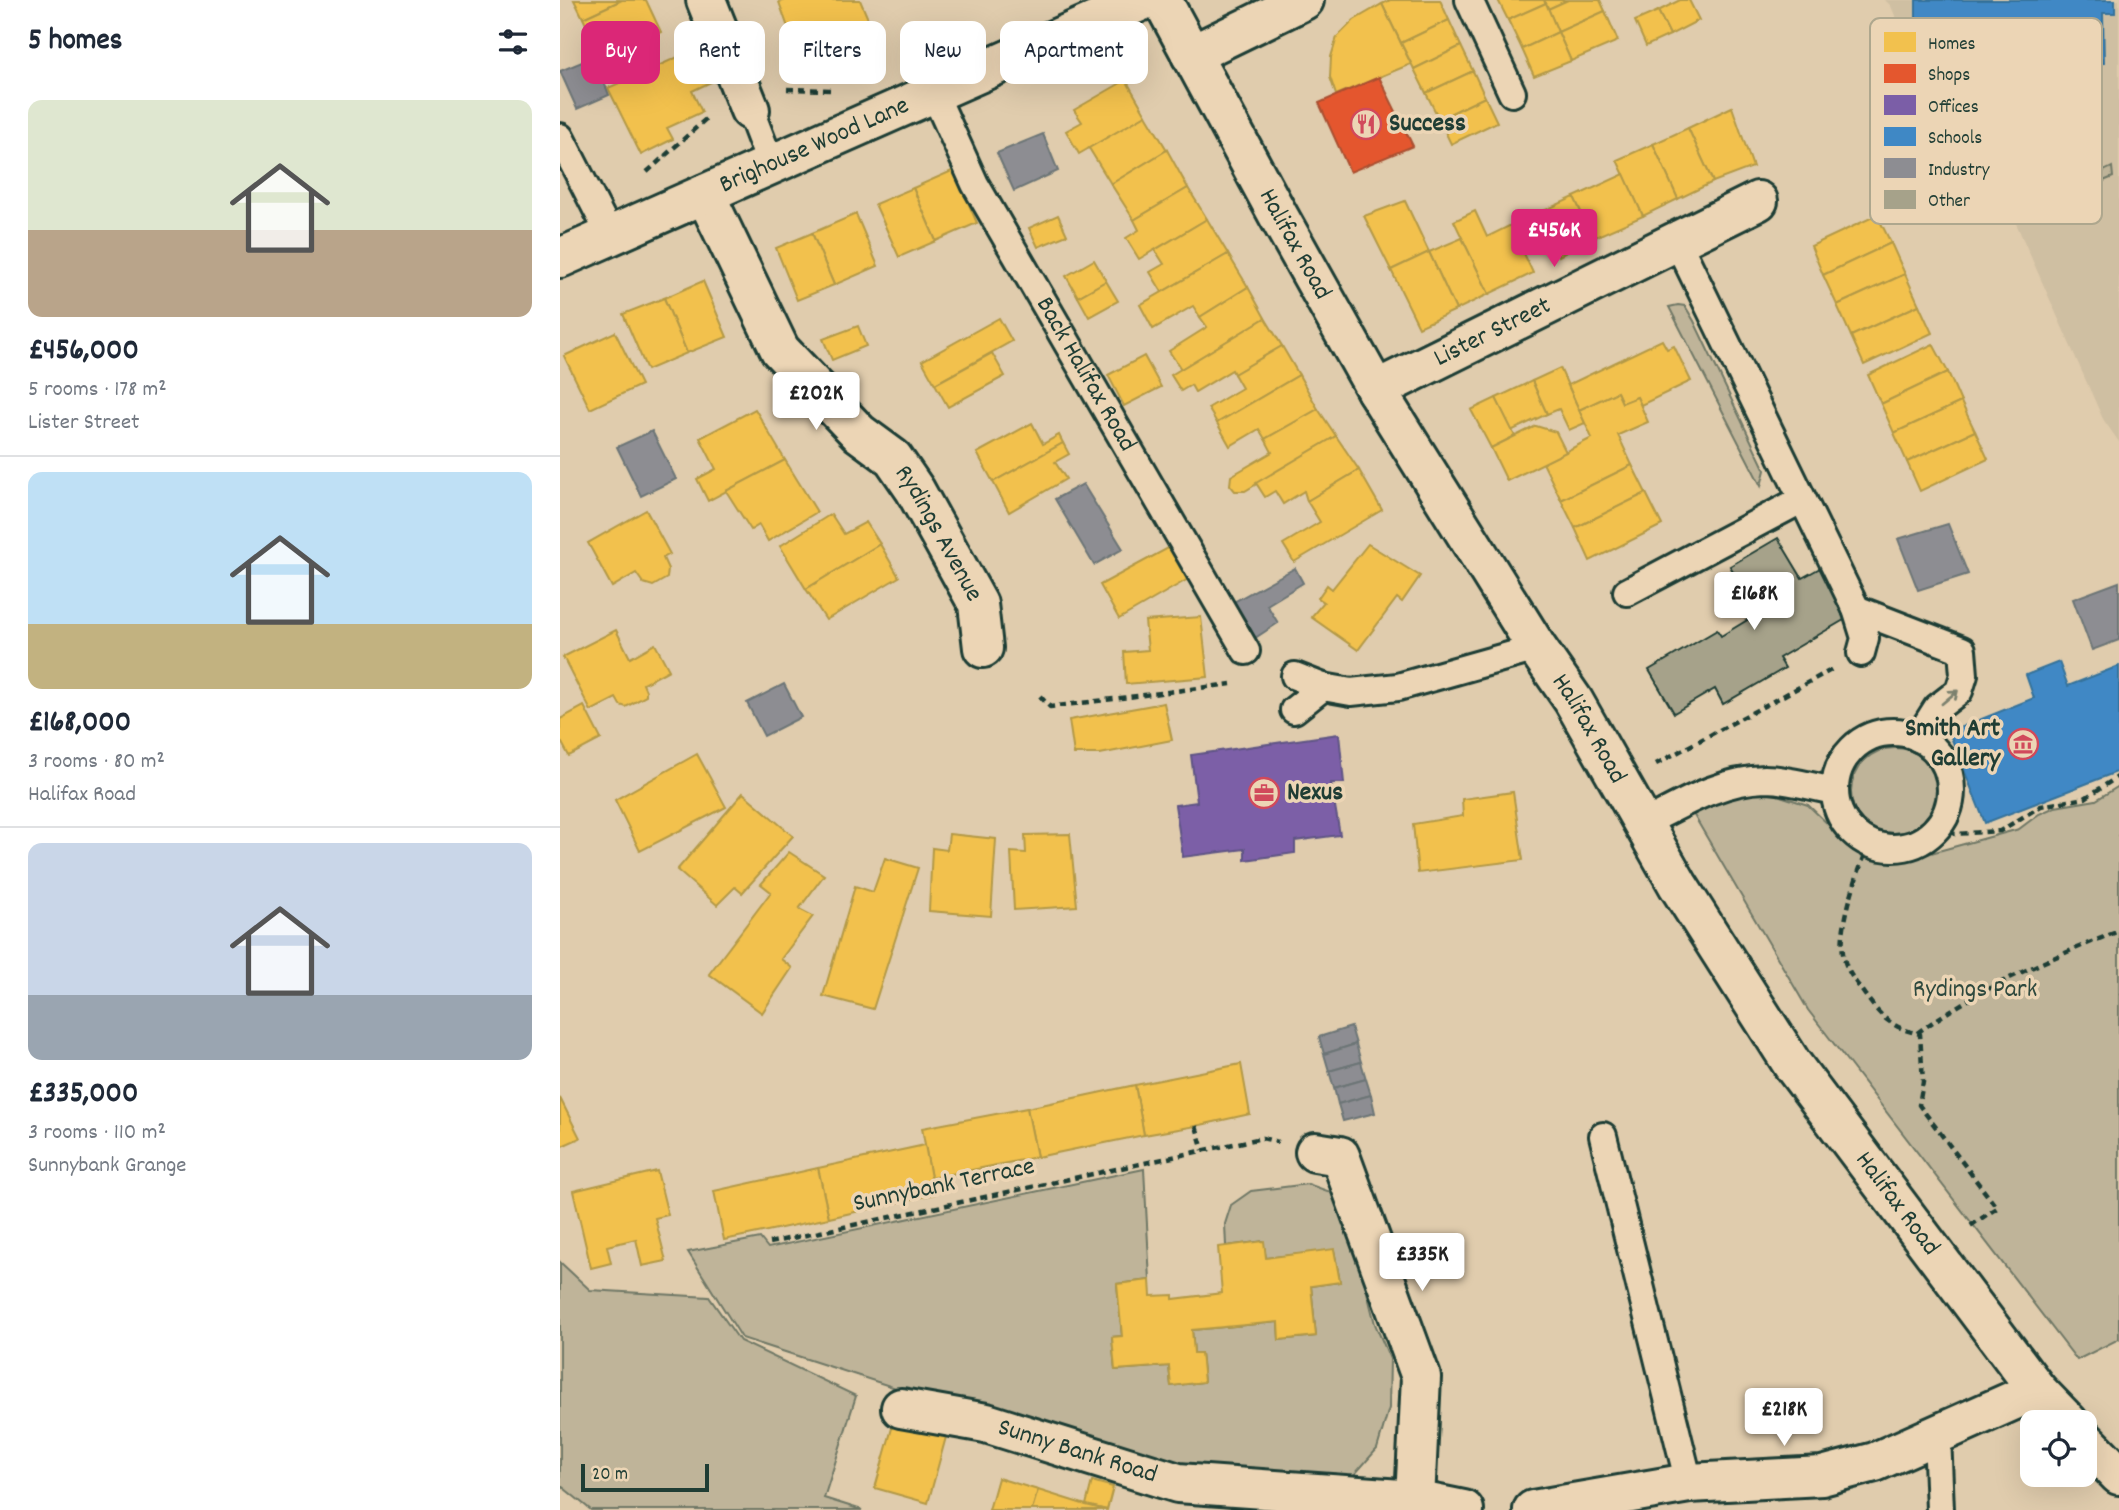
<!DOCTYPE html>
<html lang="en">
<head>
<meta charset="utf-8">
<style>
	:root { --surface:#fff; --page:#f2f2f3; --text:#1f2937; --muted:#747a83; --line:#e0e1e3; --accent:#db2777 }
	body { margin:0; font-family:Dekko,sans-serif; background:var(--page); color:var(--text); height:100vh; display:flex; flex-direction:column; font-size:26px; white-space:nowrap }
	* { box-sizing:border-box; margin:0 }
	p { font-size:23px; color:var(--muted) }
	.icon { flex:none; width:38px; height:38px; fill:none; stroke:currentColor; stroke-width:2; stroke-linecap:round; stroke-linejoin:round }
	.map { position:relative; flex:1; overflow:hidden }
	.details { display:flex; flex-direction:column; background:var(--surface); width:560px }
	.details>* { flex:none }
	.banner { position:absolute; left:21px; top:21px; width:665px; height:63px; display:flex; gap:14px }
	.tools { position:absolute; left:1460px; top:1410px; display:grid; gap:14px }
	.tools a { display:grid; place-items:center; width:77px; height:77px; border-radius:14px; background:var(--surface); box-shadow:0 7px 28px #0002; font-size:35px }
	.scale { position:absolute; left:21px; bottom:18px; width:128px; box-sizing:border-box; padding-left:7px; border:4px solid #1f3d34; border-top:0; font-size:19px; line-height:24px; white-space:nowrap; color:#1f3d34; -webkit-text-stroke:5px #ecd5b5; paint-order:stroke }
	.price { position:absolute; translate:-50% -60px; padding:0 16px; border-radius:7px; background:#fff; color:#222; font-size:23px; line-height:46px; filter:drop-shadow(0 2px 4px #0008) }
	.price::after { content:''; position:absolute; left:50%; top:42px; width:21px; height:16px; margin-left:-10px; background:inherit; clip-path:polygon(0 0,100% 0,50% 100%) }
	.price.active { background:var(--accent); color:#fff }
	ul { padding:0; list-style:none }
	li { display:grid; align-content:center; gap:14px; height:371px; padding:0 28px }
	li+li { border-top:2px solid var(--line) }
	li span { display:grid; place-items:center; height:217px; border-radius:14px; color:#555 }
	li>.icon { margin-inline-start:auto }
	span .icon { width:126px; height:126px; fill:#fffc; stroke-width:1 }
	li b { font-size:30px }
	h2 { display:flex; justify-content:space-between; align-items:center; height:84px; padding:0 28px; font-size:30px }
	.tag { padding:0 24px; border-radius:14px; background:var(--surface); box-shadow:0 7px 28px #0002; font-size:24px; line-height:63px }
	.tag.active { background:var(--accent); color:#fff }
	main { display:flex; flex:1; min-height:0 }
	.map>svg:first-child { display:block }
	.built { fill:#cfbfa2 }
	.green { fill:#bfb499; stroke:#6f7866; stroke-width:2 }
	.homes { fill:#f2c14e; stroke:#b39946; stroke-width:2 }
	.shops { fill:#e4572e; stroke:#a94f30; stroke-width:2 }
	.offices { fill:#7b5ea7; stroke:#5f5484; stroke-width:2 }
	.schools { fill:#3f88c5; stroke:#35729a; stroke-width:2 }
	.industry { fill:#8d8d92; stroke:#6c7576; stroke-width:2 }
	.building { fill:#a6a28a; stroke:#1f3d34; stroke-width:2 }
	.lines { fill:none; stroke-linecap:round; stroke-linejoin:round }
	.lane-casing { stroke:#1f3d34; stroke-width:32 }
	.street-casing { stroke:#1f3d34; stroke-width:44 }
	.primary-casing { stroke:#1f3d34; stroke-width:44 }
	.path { stroke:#1f3d34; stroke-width:4.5; stroke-dasharray:7 5; stroke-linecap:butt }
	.lane { stroke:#ecd5b5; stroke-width:26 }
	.street { stroke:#ecd5b5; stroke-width:38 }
	.primary { stroke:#ecd5b5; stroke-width:38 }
	.oneway { stroke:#7b816e }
	.labels { text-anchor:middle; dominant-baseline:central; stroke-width:7; stroke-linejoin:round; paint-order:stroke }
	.poi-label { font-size:26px; font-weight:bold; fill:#1f3d34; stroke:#ecd5b5; text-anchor:start }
	.street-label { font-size:26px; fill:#1f3d34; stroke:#ecd5b5 }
	.park-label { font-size:26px; fill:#2f493e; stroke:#ecd5b5 }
	.key { fill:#ecd5b5; stroke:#aea78e; stroke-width:2 }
	.key-label { font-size:19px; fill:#1f3d34 }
</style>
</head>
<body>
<main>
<section class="details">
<h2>5 homes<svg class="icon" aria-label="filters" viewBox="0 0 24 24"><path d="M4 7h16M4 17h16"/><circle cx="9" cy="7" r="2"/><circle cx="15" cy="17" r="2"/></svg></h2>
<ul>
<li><span style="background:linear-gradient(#dfe7d0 60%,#b9a48a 0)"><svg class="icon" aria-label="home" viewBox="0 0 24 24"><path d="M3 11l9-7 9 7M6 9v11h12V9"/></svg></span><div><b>£456,000</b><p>5 rooms · 178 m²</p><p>Lister Street</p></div></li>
<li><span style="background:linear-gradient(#bfe0f5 70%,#c2b280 0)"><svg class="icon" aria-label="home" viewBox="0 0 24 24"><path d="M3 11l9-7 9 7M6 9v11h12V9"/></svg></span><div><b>£168,000</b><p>3 rooms · 80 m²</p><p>Halifax Road</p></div></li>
<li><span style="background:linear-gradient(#c9d6e8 70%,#9aa5b1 0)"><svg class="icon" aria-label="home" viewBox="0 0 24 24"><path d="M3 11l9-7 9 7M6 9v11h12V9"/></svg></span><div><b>£335,000</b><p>3 rooms · 110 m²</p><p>Sunnybank Grange</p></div></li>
</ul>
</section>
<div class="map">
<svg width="1559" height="1510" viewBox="0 0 1559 1510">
	<rect width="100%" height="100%" fill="#e0ccad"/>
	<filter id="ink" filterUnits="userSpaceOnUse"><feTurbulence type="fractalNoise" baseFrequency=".0143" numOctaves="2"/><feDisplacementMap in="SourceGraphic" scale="14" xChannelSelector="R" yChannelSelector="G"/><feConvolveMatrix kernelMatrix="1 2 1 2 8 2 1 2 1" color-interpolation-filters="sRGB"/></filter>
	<g filter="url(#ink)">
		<path class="built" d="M1325 0H1559V442L1543 419 1427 158 1403 153 1394 131 1362 88 1344 59 1347 45 1331 6Z"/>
		<g class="green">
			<path d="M1469 124C1488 155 1511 190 1552 167L1553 177 1468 212 1431 141Z"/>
			<path d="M1118 305 1125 306 1134 321 1205 470 1201 486 1109 307Z"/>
			<circle cx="1335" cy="792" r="44"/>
			<path d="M1559 786V1339L1517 1360 1248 1010 1132 812 1181 793H1211L1248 805 1274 830 1298 848 1325 856H1360L1459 829 1479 814 1495 807 1536 800Z"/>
			<path d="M584 1169 590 1280 557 1284 562 1336 552 1337 555 1370 609 1366 611 1386 644 1382 641 1353H634L632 1330 718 1322 719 1340 756 1336 751 1286 780 1282 774 1250 706 1258 703 1241 666 1246 665 1224 671 1205 691 1191 748 1184 776 1194 788 1216 815 1324 830 1359 829 1408 817 1449 794 1475 759 1481 670 1476 502 1442 182 1338 128 1252 200 1238 208 1248Z"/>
			<path d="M0 1262 30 1290 149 1297 180 1341 296 1396 264 1498 302 1510H31L0 1485Z"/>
		</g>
		<g class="homes">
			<path d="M14 0H62L23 18Z"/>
			<path d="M62 0H86L101 32 42 59 23 18Z"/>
			<path d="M225 0H300L311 26 237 53 219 2Z"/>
			<path d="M830 0H880L889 20 841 43 822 4Z"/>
			<path d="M938 0H984L986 3 948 20Z"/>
			<path d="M984 0H1008L988 9Z"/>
			<path d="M1008 0H1040L1045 11 998 32 988 9Z"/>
			<path d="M1120 0H1129L1139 20 1110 35 1098 11Z"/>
			<path d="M986 3 998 32 962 49 948 20Z"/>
			<path d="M822 4 851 64 776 95 770 77 771 57 777 37 794 20Z"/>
			<path d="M1045 11 1058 41 1011 61 998 32Z"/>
			<path d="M1098 11 1110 35 1086 46 1075 21Z"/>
			<path d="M889 20 901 46 854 69 841 43Z"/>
			<path d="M998 32 1011 61 974 76 962 49Z"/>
			<path d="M901 46 913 71 866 93 854 69Z"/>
			<path d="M136 49 153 81 132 91 142 112 107 128 113 139 81 155 48 88Z"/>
			<path d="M913 71 925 97 879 119 866 93Z"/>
			<path d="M566 80 586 115 519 154 506 131 522 122 514 110Z"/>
			<path d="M925 97 937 122 891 144 879 119Z"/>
			<path d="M1172 107 1193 167 1153 182 1128 128Z"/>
			<path d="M586 115 607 150 551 184 529 148Z"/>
			<path d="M1128 128 1153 182 1118 199 1093 144Z"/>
			<path d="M1093 144 1118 199 1083 216 1057 160Z"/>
			<path d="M607 150 628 188 574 220 551 184Z"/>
			<path d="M394 170 417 223 376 241 353 188Z"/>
			<path d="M1064 174 1083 216 1033 238 1014 197Z"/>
			<path d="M353 188 376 241 339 257 315 204Z"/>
			<path d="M628 188 647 219 579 259 566 238 579 230 574 220Z"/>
			<path d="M1014 197 1033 238 999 256 979 213Z"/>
			<path d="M845 201 869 252 831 270 804 216Z"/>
			<path d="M915 211 927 237 951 225 973 273 929 294 894 221Z"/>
			<path d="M296 214 318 266 274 285 252 233Z"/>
			<path d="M498 215 507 235 478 247 469 228Z"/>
			<path d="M1317 215 1331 243 1263 275 1251 246Z"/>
			<path d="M647 219 668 254 602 292 590 272 604 264 595 250Z"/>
			<path d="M252 233 274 285 237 300 216 248Z"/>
			<path d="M902 238 929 294 896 310 869 252Z"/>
			<path d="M1331 243 1345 274 1277 305 1263 275Z"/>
			<path d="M869 252 896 310 859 327 831 270Z"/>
			<path d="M668 254 688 287 640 317 633 306 593 329 580 305Z"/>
			<path d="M534 260 546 281 518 297 506 276Z"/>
			<path d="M1345 274 1359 305 1291 336 1277 305Z"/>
			<path d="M143 281 167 337 127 353 104 298Z"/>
			<path d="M546 281 558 301 529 317 518 297Z"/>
			<path d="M688 287 705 318 621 369 609 351 647 327 640 317Z"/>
			<path d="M104 298 127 353 87 370 63 314Z"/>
			<path d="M1359 305 1372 333 1304 365 1291 336Z"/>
			<path d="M439 318 452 341 375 384 362 361Z"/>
			<path d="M705 318 722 346 674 374 672 370 635 392 631 385 621 391 611 375Z"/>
			<path d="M298 326 306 346 272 360 263 339Z"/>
			<path d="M55 332 81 385 30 409 4 356Z"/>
			<path d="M1102 340 1107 349 1114 346 1131 381 1081 405 1077 397 1062 403 1057 392 1019 410 1008 385Z"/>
			<path d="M1373 344 1388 372 1321 404 1308 375Z"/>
			<path d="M722 346 739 375 657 423 648 408 682 388 674 374Z"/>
			<path d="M432 353 445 376 388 407 375 384Z"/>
			<path d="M584 356 601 387 564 406 548 375Z"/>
			<path d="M1000 368 1025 423 1009 430 999 409 987 414 972 381Z"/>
			<path d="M1388 372 1401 402 1334 433 1321 404Z"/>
			<path d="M739 375 758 409 705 439 699 429 670 446 657 423Z"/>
			<path d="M972 381 987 414 951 431 936 398Z"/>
			<path d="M1057 392 1062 403 1077 397 1088 422 1058 435 1072 465 1001 500 983 463 1032 438 1019 410Z"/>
			<path d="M936 398 955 436 931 448 911 410Z"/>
			<path d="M1401 402 1415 431 1347 462 1334 433Z"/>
			<path d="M195 409 225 460 148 501 137 479 156 469 140 438Z"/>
			<path d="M758 409 776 436 685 491H675L670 485 671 476 712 452 705 439Z"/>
			<path d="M472 423 483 444 499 435 503 443 433 482 417 453Z"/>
			<path d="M976 426 996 432 1006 452 947 481 931 448Z"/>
			<path d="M1415 431 1428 459 1360 491 1347 462Z"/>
			<path d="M776 436 799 470 747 501 744 491 723 504 715 491 705 497 696 483Z"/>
			<path d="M503 443 509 454 495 462 506 479 449 512 433 482Z"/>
			<path d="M225 460 257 512 208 541 199 525 191 530 166 491Z"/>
			<path d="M1072 465 1086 493 1015 528 1001 500Z"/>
			<path d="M799 470 822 510 734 562 723 544 760 522 747 501Z"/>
			<path d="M1086 493 1102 525 1030 561 1015 528Z"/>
			<path d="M86 510 110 554 103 558 108 569 107 578 93 586 83 583 76 573 52 587 28 543Z"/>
			<path d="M271 514 284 534 306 522 320 544 246 589 220 546Z"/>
			<path d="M320 544 339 577 266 620 246 589Z"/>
			<path d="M808 544 860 576 842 602 837 598 798 650 751 617 764 602 758 598 767 585 772 589Z"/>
			<path d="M610 547 630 578 559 619 540 585Z"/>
			<path d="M641 617 648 677 566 684 564 652 588 650 585 621Z"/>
			<path d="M56 630 70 658 95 644 109 670 83 684 86 691V696L66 707 60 705 56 698 31 711 3 657Z"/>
			<path d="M604 703 612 740 540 754H514L509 720Z"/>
			<path d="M24 706 41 739 9 756 2 743 0 744V719Z"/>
			<path d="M137 754 166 807 80 851 55 800Z"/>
			<path d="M953 792 963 860 858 873 853 824 903 816 902 799Z"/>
			<path d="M183 793 233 836 182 893 175 887 157 905 117 870Z"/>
			<path d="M389 834 436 839 431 916 369 911 372 848 387 850Z"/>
			<path d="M510 834 517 906 454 910 451 852 466 853 465 835Z"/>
			<path d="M229 852 264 875 239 909 253 916 221 959 232 968 202 1013 149 974 211 892 201 884Z"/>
			<path d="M325 858 358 868 313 1009 263 996 295 886 313 892Z"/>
			<path d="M681 1064 690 1114 636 1126 584 1135 575 1085Z"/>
			<path d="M575 1085 584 1135 477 1157 467 1108Z"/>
			<path d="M0 1098 20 1138 0 1147Z"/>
			<path d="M467 1108 477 1157 371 1178 362 1128Z"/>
			<path d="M365 1145 374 1194 269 1218 258 1168Z"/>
			<path d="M258 1168 269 1218 164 1240 154 1191Z"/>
			<path d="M97 1171 108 1215 95 1218 106 1261 82 1266 76 1239 47 1246 51 1263 31 1268 13 1191Z"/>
			<path d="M704 1241 706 1258 774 1249 780 1282 751 1286 756 1336 719 1340 718 1322 632 1330 634 1353H641L644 1382 611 1386 609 1366 555 1370 552 1337 562 1336 557 1284 590 1280 591 1296 613 1295V1299L662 1293 658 1247Z"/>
			<path d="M334 1421 386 1437 368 1503 315 1488Z"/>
			<path d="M438 1478 478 1490 472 1510H429Z"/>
			<path d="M532 1481 553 1487 547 1510 526 1505Z"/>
			<path d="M478 1490 526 1505 546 1510H472Z"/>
		</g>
		<path class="shops" d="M819 77 853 146 790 172 759 103Z"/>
		<path class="offices" d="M779 734 784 783H771L780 835 735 841V853L685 860V849L623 857 615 805 637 802 631 755Z"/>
		<g class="schools">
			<path d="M1356 0H1555V13H1543L1544 63 1380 66 1379 25 1356 26Z"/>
			<path d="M1499 662 1508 686 1559 666V771L1425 823 1389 732 1474 698 1466 675Z"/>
		</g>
		<g class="industry">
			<path d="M34 57 49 95 17 109 0 71Z"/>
			<path d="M483 134 498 171 454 191 437 153Z"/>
			<path d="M92 431 116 479 81 496 57 447Z"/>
			<path d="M523 484 563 549 534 565 495 499Z"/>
			<path d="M1388 524 1408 574 1358 590 1338 539Z"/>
			<path d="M735 568 743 583 707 605 718 623 695 638 674 602Z"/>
			<path d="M1559 582V640L1532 650 1513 599Z"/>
			<path d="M224 684 241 717 204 736 187 703Z"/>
			<path d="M791 1027 796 1044 764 1054 759 1037Z"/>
			<path d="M796 1044 801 1062 769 1071 764 1054Z"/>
			<path d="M801 1062 806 1079 774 1088 769 1071Z"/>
			<path d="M806 1079 811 1095 778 1104 774 1088Z"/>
			<path d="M811 1095 815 1113 783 1121 778 1104Z"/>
		</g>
		<path class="building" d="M1218 538 1242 578 1260 568 1289 617 1219 658 1225 668 1163 704 1155 689 1114 713 1089 670 1157 630 1161 636 1189 619 1185 613 1201 604 1188 581 1181 585 1170 566Z"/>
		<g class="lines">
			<g class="lane-casing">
				<g id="lane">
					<path d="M909 0 952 93"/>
					<path id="s1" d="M374 93 415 184 686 651"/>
					<path d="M190 110 211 165"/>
					<path d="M0 137 50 235"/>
					<path d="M1117 241 1296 609 1305 638 1301 653"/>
					<path d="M1067 592 1241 500"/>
					<path d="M1296 609 1402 650 1404 675 1399 691 1377 708 1358 738"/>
					<path d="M735 676 763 687 791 692 838 687 977 648"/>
					<path d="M734 710 763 687"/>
					<circle cx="1333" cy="790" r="58"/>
					<path d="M1083 824C1122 804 1160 780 1205 779 1228 779 1253 787 1275 791"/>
					<path d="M1043 1136 1129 1483"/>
					<path d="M1377 1435 1380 1510"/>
				</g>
			</g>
			<g class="street-casing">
				<g id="street">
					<path d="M146 0 190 110"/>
					<path d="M631 55 744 0"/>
					<path id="s2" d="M145 194 220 350 299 433 333 458 355 490 418 604 423 648"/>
					<path id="s3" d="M0 258 584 0"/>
					<path id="s4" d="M816 390 1198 201"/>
					<path d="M755 1152 780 1156 861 1377 855 1500"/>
					<path id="s5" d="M341 1408 426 1423 618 1483 855 1500 904 1510"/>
					<path d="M973 1510 1129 1483 1262 1476 1315 1462 1477 1390"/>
				</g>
			</g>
			<g class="primary-casing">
				<g id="primary">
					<path id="s6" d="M602 0 718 215 816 390 977 648 1013 700 1118 885 1232 1064 1477 1390 1509 1423"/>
					<path d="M1524 1439 1559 1475"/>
				</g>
			</g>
			<g class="path">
				<path d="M227 89 274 90"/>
				<path d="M87 172 148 117"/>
				<path d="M480 696 490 707 671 684"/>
				<path d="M1096 764 1273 669"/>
				<path d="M1378 827 1395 834 1440 831 1481 806 1525 798 1559 776"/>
				<path d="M1310 844C1298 868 1279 927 1283 953 1285 970 1296 982 1305 995 1322 1018 1332 1028 1360 1034L1363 1082 1359 1105 1437 1208 1407 1228"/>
				<path d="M1357 1033C1421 987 1486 960 1559 931"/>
				<path d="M636 1126 643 1150"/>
				<path d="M209 1243 702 1138 718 1142"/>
			</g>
			<use href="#lane" class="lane"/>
			<use href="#street" class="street"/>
			<use href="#primary" class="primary"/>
		</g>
		<defs><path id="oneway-shaft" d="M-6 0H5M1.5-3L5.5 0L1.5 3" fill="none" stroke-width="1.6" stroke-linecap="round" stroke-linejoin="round" transform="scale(1.75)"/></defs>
		<use class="oneway" href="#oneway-shaft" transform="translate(1390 697) rotate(-40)"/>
	</g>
	<defs>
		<g id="restaurant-ring" transform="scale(1.575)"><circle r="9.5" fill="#ecd5b5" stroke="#d1495b" stroke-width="1.5"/><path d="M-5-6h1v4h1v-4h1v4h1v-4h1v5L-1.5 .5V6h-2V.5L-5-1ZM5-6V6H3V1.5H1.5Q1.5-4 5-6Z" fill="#d1495b"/></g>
		<g id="museum-ring" transform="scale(1.575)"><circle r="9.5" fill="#ecd5b5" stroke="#d1495b" stroke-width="1.5"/><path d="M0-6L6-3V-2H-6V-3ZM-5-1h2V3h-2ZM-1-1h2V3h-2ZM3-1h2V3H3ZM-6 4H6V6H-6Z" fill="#d1495b"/></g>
		<g id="office-ring" transform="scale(1.575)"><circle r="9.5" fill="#ecd5b5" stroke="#d1495b" stroke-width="1.5"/><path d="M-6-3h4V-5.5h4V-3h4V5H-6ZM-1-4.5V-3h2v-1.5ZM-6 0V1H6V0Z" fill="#d1495b"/></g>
	</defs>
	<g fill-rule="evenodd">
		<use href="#restaurant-ring" x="806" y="124"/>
		<use href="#museum-ring" x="1463" y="744"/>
		<use href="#office-ring" x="704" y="793"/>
	</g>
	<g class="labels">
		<g class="poi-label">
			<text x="829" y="124">Success</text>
			<text x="1440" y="729" text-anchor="end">Smith Art<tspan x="1440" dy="30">Gallery</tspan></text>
			<text x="727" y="793">Nexus</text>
		</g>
		<g class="street-label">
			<text stroke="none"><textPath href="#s3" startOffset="278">Brighouse Wood Lane</textPath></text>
			<text stroke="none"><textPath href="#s6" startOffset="278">Halifax Road</textPath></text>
			<text stroke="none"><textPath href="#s4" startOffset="130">Lister Street</textPath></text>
			<text stroke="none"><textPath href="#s1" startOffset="320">Back Halifax Road</textPath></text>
			<text stroke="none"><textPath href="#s2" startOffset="418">Rydings Avenue</textPath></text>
			<text stroke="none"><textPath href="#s6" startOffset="845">Halifax Road</textPath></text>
			<text transform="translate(384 1186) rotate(-12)">Sunnybank Terrace</text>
			<text stroke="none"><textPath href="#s6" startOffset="1412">Halifax Road</textPath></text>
			<text stroke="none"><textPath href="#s5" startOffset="182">Sunny Bank Road</textPath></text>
		</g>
		<g class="park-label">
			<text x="1415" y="990">Rydings Park</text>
		</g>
	</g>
	<rect x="1310" y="18" width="232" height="206" rx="10" class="key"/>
	<rect x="1324" y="32" width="32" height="20" fill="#f2c14e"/>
	<rect x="1324" y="64" width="32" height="19" fill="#e4572e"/>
	<rect x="1324" y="95" width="32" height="20" fill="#7b5ea7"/>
	<rect x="1324" y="127" width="32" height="19" fill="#3f88c5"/>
	<rect x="1324" y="158" width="32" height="20" fill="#8d8d92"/>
	<rect x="1324" y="190" width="32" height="19" fill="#a6a28a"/>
	<g class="key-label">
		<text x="1368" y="49">Homes</text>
		<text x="1368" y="80">Shops</text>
		<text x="1368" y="112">Offices</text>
		<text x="1368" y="143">Schools</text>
		<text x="1368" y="175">Industry</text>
		<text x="1368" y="206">Other</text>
	</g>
</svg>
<div class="tools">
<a><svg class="icon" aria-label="locate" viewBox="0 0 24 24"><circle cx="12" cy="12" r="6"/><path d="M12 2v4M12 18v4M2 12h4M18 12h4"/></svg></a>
</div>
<div class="scale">20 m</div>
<b class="price active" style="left:994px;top:269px">£456K</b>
<b class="price" style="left:256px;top:432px">£202K</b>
<b class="price" style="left:1194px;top:632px">£168K</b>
<b class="price" style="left:862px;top:1293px">£335K</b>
<b class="price" style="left:1224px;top:1448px">£218K</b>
<div class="banner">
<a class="tag active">Buy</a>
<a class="tag">Rent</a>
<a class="tag">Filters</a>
<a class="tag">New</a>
<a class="tag">Apartment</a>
</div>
</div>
</main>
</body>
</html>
